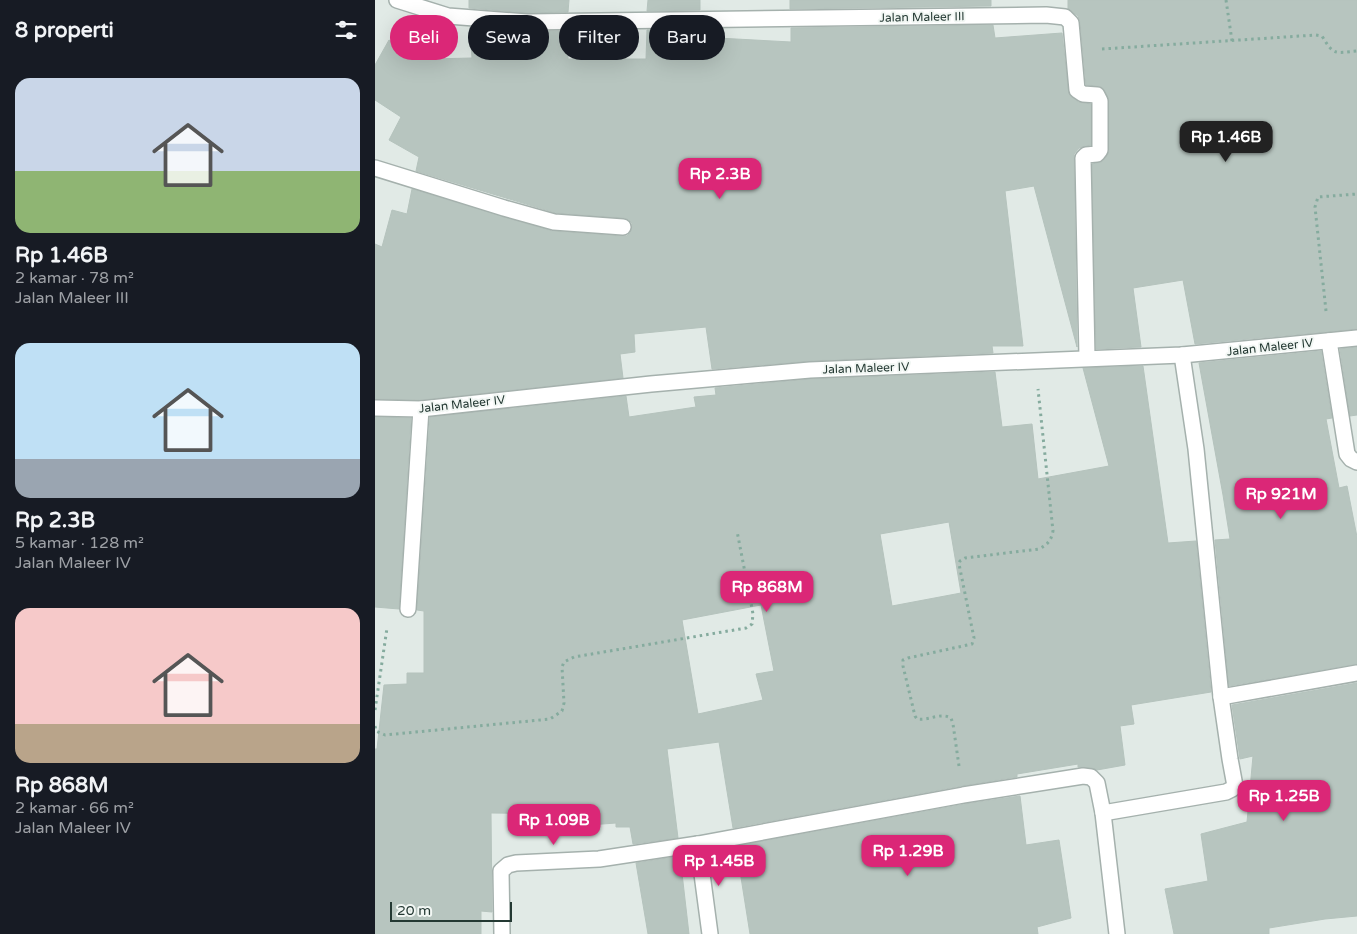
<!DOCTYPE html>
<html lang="id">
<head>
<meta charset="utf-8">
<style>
	:root { --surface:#171b24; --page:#20242c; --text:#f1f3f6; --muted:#9ea1a6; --accent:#db2777 }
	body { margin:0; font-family:"Varela Round",sans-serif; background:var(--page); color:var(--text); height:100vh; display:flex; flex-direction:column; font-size:19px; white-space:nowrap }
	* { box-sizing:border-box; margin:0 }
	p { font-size:16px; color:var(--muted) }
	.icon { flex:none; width:28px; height:28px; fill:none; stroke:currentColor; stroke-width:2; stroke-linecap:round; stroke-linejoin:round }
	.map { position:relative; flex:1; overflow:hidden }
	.side { display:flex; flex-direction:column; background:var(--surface); width:375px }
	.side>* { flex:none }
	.top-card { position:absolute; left:15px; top:15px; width:475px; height:45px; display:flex; gap:10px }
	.scale { position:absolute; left:15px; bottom:12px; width:122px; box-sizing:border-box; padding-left:5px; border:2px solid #243933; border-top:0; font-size:14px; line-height:18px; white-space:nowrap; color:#243933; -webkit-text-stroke:4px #f2f7f4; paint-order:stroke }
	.price { position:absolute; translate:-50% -42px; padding:0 11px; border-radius:10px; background:var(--accent); color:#fff; font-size:16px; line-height:32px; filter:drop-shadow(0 1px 2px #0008) }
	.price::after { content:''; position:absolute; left:50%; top:30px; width:15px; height:11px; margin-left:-8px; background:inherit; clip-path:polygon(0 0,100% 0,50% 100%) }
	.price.active { background:#222; color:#fff }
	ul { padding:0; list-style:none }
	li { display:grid; align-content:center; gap:10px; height:265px; padding:0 15px }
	li span { display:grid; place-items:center; height:155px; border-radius:15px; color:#555 }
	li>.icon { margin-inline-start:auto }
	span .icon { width:90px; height:90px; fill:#fffc; stroke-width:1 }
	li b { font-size:21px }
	h2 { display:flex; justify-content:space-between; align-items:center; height:60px; padding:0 15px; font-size:21px }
	.chip { padding:0 18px; border-radius:22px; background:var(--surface); box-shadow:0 5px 20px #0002; font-size:18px; line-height:45px }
	.chip.active { background:var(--accent); color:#fff }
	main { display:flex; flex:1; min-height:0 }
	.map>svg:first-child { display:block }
	.building { fill:#b7c5bf; stroke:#b5c3bd; fill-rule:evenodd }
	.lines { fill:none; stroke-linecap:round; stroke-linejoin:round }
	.street-casing { stroke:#a5b1ad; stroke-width:18 }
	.path { stroke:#85ab9e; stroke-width:3; stroke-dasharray:2.5 4; stroke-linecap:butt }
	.street { stroke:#fff; stroke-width:15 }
	.labels { text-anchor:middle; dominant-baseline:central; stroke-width:4; stroke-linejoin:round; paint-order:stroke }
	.street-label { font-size:12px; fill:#243933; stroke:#f2f7f4 }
</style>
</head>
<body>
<main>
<section class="side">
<h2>8 properti<svg class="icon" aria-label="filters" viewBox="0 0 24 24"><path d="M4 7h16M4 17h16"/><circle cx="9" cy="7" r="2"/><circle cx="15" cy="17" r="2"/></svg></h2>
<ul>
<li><span style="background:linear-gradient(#c9d6e8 60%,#8fb573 0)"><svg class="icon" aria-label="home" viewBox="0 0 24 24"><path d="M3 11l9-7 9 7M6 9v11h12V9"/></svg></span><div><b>Rp 1.46B</b><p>2 kamar · 78 m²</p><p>Jalan Maleer III</p></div></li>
<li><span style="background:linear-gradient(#bfe0f5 75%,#9aa5b1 0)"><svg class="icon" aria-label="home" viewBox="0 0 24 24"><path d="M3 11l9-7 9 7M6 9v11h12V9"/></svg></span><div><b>Rp 2.3B</b><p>5 kamar · 128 m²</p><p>Jalan Maleer IV</p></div></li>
<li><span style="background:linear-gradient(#f6c9c9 75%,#b9a48a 0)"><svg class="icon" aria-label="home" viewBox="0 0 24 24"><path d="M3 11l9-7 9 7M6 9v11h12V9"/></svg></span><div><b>Rp 868M</b><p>2 kamar · 66 m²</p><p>Jalan Maleer IV</p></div></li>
</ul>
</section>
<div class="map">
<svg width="982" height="934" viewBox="0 0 982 934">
	<rect width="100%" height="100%" fill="#e1eae6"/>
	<g class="building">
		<path d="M94 0H194L193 12 152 13 94 8Z"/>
		<path d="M273 0H325V10L272 11Z"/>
		<path d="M415 0H616V6L415 9Z"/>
		<path d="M693 0H982V329L820 344 808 280 758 288 766 347 721 349 717 164 727 162 732 156 734 151V101L730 91 728 88 723 86 711 85 705 22 703 16 693 9Z"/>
		<path d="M618 25 620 38 687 33 694 94 703 102 716 104V145L710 146 704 148 699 154V158L702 347 659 186 630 191 648 346H617L618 353 435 361 337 369 331 327 259 334 260 352 245 354 248 378 46 400 0 399V244L7 247 17 210 32 214 37 189 177 231 247 236H252L255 233 257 227V223L254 220 249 218 181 213 41 171 44 157 14 140 26 117 0 100V65L14 40 33 52 55 59 97 58 95 27 151 31H193V59H271L272 30 324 29V37L416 42V28Z"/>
		<path d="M982 347V415L975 416 965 349Z"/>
		<path d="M946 351 957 418 951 419 964 488 972 486 982 537V664L854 686 840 540 855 539 848 495 824 363Z"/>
		<path d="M768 366 793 543 821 541 836 692 756 705 759 724 745 726 750 765 722 770 717 768 703 767V764L642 774V777L586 786 358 828 344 742 292 749 303 838 258 844 255 827H241V823L214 825V814L116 813 117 912 106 911V934H0V749H2L9 685 32 684V673H49V611L42 610 55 417 251 396 254 417 321 407 319 397 341 395 340 388 436 379 620 372 627 427 657 424 663 479 734 466 708 368ZM574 522 586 593 517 606 505 534ZM386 605 399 671 381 674 388 700 323 714 307 620Z"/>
		<path d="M0 417 36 418 24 609 0 607Z"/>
		<path d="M982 683V916L950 919 894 928V934H799L790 889 833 881 826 834 872 822 878 756 865 759 857 705Z"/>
		<path d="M645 796 651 845 684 840 696 918 662 927 663 934H375L361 846 590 804Z"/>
		<path d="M305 856 314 934H273L261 863Z"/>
	</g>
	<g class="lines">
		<g class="street-casing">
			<g id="street">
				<path d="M22 0 73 16 152 22 671 15 690 17 696 23 702 90 708 94 722 95 725 101V150L722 154 711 155 708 158 712 358"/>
				<path d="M0 168 129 208 179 222 248 227"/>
				<path d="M954 341 972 454 976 459 982 462"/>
				<path d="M0 408 46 409 276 384 435 370 807 355 982 338"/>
				<path d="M33 609 46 409"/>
				<path d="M846 697 982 673"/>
				<path d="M728 813 851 792 857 789 860 786 855 759 846 697 821 449 807 355"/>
				<path d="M323 844 335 934"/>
				<path d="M127 934 126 871 133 865 141 863 224 859 323 844 588 795 708 776 716 777 722 783 728 813 742 934"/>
			</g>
		</g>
		<g class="path">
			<path d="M851 0 857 41"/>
			<path d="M727 49 941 35 947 36C959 56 960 53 982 51"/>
			<path d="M951 311 940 207 943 197 982 194"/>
			<path d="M0 710 12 628"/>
			<path d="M0 726 1 731 10 735 175 719 187 711 189 703 187 667 189 662 199 657 371 628 377 624 378 614 362 531"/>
			<path d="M584 766 578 724 576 718C565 712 554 721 542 719L540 716 528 666V660L533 658 597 644 599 638 584 564 585 561 590 558 664 549C673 544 676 541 678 531L663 389"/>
		</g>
		<use href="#street" class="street"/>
	</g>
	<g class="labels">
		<g class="street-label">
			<text transform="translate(547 17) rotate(-1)">Jalan Maleer III</text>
			<text transform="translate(895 347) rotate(-6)">Jalan Maleer IV</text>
			<text transform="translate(491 368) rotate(-2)">Jalan Maleer IV</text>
			<text transform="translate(87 404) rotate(-6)">Jalan Maleer IV</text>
		</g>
	</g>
</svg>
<div class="scale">20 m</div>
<b class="price active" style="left:851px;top:163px">Rp 1.46B</b>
<b class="price" style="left:345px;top:200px">Rp 2.3B</b>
<b class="price" style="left:906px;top:520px">Rp 921M</b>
<b class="price" style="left:392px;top:613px">Rp 868M</b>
<b class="price" style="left:909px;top:822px">Rp 1.25B</b>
<b class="price" style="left:179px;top:846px">Rp 1.09B</b>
<b class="price" style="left:533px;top:877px">Rp 1.29B</b>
<b class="price" style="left:344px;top:887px">Rp 1.45B</b>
<div class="top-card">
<a class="chip active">Beli</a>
<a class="chip">Sewa</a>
<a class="chip">Filter</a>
<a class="chip">Baru</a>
</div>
</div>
</main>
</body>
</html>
